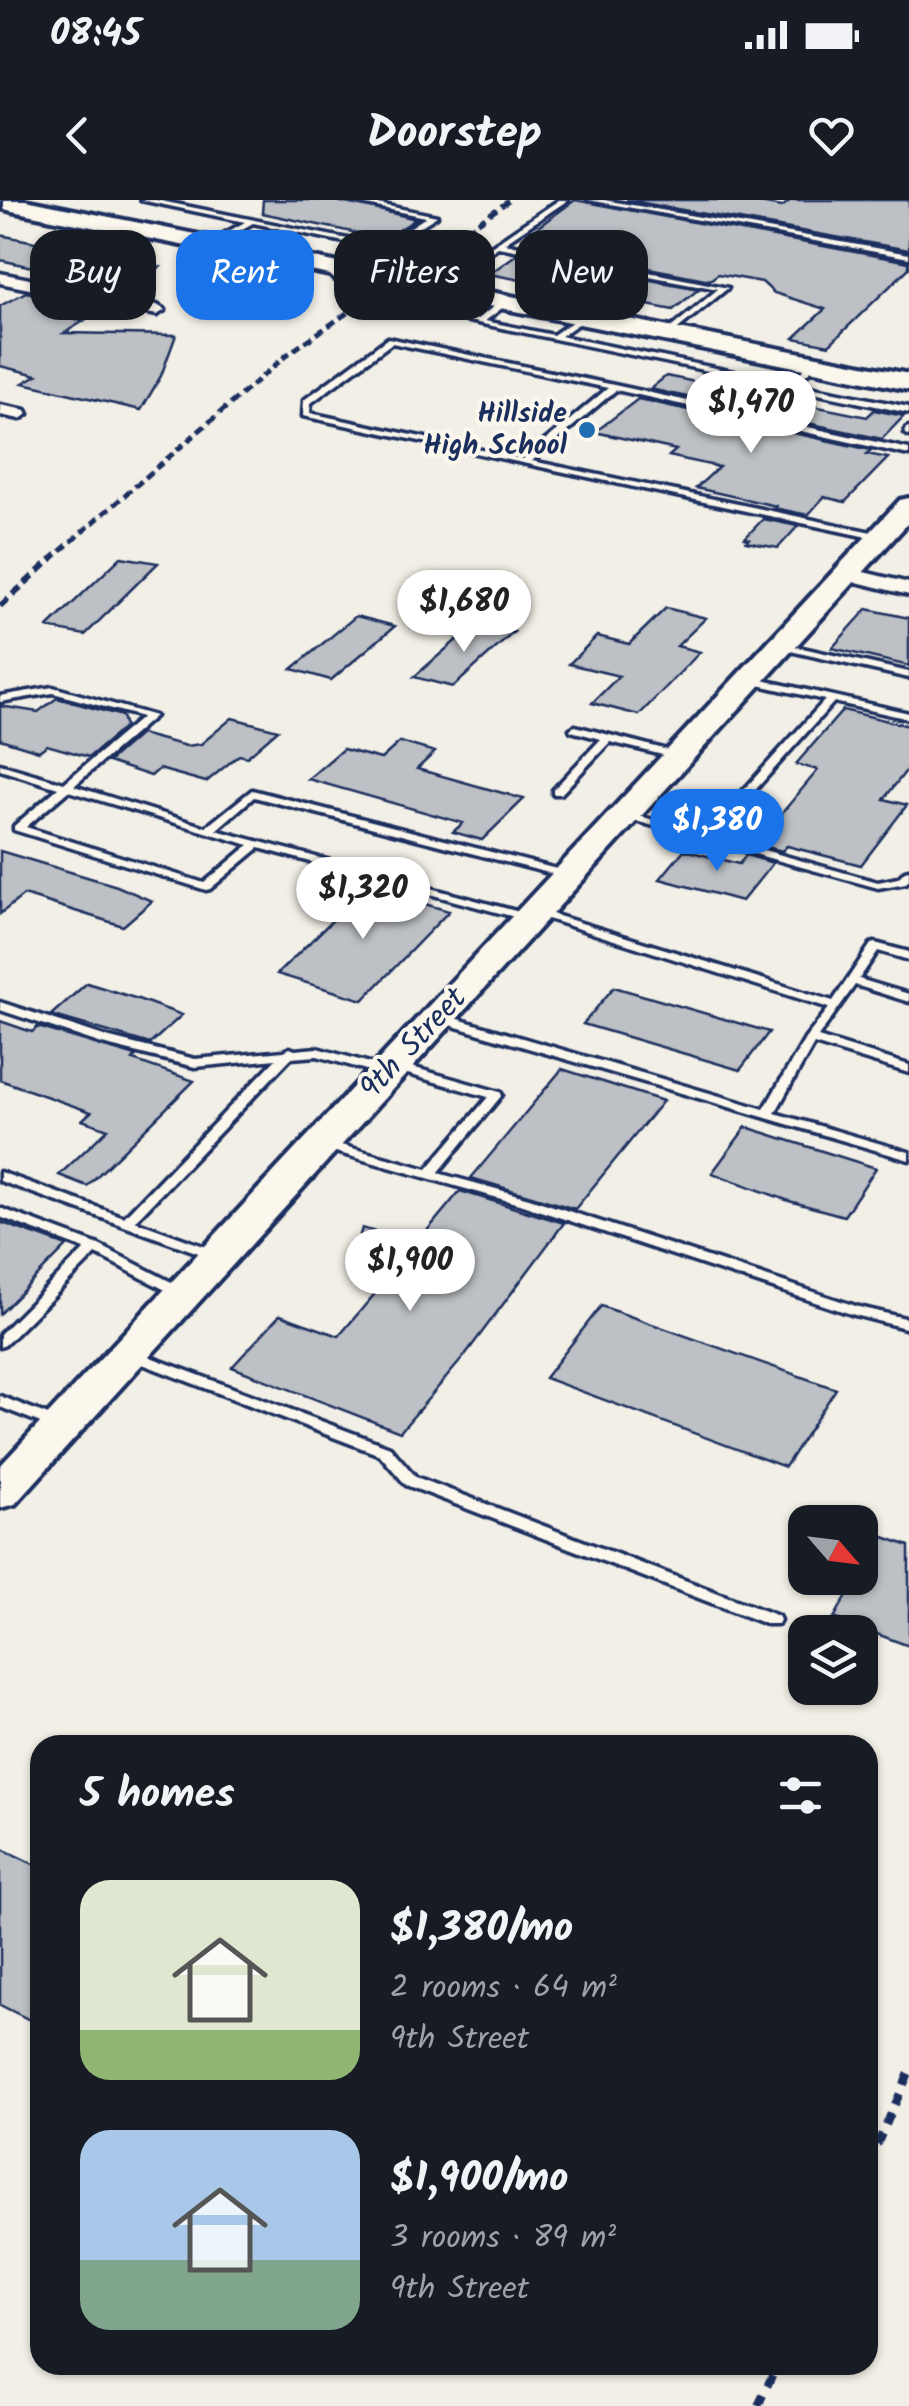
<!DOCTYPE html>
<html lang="en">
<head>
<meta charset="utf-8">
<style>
	:root { --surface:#171b24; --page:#242831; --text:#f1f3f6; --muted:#9ea1a6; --accent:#1a73e8 }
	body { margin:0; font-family:Kalam,sans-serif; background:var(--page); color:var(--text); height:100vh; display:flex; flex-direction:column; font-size:38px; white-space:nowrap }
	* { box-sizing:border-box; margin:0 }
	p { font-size:32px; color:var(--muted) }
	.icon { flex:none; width:55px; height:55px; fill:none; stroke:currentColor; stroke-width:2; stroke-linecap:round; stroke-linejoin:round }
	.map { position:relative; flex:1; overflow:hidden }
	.details { position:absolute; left:30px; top:1535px; width:848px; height:640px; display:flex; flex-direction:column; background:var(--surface); border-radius:30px; box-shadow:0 2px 8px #0004 }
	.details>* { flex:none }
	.guide { position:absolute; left:30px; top:30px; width:850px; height:90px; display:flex; gap:20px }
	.needle { width:65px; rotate:118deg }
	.controls { position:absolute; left:788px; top:1305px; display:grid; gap:20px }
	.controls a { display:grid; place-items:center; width:90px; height:90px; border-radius:20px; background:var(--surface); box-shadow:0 2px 8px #0004; font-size:50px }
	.price { position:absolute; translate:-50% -85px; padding:0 22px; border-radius:35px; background:#fff; color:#222; font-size:32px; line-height:65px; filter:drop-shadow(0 2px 5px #0008) }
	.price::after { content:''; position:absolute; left:50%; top:60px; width:30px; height:22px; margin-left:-15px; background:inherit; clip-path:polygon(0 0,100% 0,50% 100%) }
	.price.selected { background:var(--accent); color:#fff }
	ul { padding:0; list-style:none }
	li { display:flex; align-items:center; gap:30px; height:250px; padding:0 50px }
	li span { display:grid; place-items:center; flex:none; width:280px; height:200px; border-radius:30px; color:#555 }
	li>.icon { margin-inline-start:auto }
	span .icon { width:120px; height:120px; fill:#fffc; stroke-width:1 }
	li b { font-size:42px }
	h2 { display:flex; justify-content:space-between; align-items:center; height:120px; padding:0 50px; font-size:42px }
	.tag { padding:0 35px; border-radius:30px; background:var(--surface); box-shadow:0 2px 8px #0004; font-size:35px; line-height:90px }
	.tag.selected { background:var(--accent); color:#fff }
	.status { display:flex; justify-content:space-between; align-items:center; height:70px; padding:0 50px; background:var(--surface); direction:ltr }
	.status svg { height:28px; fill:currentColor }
	header { display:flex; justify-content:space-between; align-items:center; height:130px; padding:0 50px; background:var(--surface); font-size:45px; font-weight:600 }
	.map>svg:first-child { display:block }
	.building { fill:#bdc0c4; stroke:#1b2f5e; stroke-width:2.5 }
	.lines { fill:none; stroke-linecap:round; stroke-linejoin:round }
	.lane-casing { stroke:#1b2f5e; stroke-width:7 }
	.street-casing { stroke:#1b2f5e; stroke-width:7 }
	.secondary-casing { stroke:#1b2f5e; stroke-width:8 }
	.primary-casing { stroke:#1b2f5e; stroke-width:8 }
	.path { stroke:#1b2f5e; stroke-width:8; stroke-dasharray:12 10; stroke-linecap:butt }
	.lane { fill:#fbf7ec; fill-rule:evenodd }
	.street { fill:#fbf7ec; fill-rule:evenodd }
	.secondary { fill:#fbf7ec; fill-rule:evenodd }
	.primary { fill:#fbf7ec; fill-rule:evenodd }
	.rail-far1 { stroke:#1b2f5e; stroke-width:5; stroke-dasharray:9 5; stroke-linecap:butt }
	.rail { stroke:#1b2f5e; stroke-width:6; stroke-dasharray:11 6; stroke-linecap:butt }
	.poi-dot { fill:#1f6fb2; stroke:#fbf7ec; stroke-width:4 }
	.labels { text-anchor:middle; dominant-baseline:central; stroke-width:8; stroke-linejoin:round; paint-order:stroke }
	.far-poi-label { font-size:28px; font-weight:bold; fill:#1b2f5e; stroke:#fbf7ec; text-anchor:end }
	.street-label { font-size:32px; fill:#1b2f5e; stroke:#fbf7ec }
</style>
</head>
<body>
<div class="status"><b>08:45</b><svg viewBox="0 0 49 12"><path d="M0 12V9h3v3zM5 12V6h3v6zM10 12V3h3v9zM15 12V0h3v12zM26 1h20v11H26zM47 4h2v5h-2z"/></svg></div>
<header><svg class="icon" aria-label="back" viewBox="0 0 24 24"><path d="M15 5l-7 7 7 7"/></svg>Doorstep<svg class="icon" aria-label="heart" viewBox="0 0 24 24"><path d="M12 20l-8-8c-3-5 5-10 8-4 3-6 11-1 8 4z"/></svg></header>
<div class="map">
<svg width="909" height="2206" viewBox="0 0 909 2206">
	<rect width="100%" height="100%" fill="#f2efe6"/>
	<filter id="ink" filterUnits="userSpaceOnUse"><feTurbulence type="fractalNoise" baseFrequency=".01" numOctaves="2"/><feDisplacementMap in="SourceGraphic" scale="20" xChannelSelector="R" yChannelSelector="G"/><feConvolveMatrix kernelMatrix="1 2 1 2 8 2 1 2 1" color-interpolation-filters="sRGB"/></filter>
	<g filter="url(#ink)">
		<g class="building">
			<path d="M263 0H338L416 19 385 39 262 13Z"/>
			<path d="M575 0 909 62V68L829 145 794 138 825 109 774 93 762 82 718 74 710 80 531 45 536 41 523 38Z"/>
			<path d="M626 0H743L782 7 791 0H909V50Z"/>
			<path d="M0 35 160 67 116 93 48 79 60 73 0 60Z"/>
			<path d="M517 54 585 67 558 87 489 74Z"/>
			<path d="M602 71 699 89 673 110 575 91Z"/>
			<path d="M26 92 94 106 73 119 84 121 64 133 176 135 161 176 141 210 23 183 37 175 0 166V106Z"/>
			<path d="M666 176 867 217 874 210 904 216 882 239 650 189Z"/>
			<path d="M638 199 871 250 867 254 888 258 845 302 824 297 808 315 774 308 776 306 696 288 719 267 669 256 676 250 595 232Z"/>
			<path d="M763 319 798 326 778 348 746 342 749 339 745 338Z"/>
			<path d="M121 357 158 363 85 435 47 428Z"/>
			<path d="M666 408 706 418 677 446 700 452 639 515 592 503 619 476 569 464 597 436 629 444Z"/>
			<path d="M867 409 909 418V466L832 448Z"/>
			<path d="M356 416 395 426 331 480 292 469Z"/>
			<path d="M476 423 514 432 453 487 414 477Z"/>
			<path d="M57 498 122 516 125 527 89 557 47 545 39 551 0 539V506L38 512Z"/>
			<path d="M843 510 909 526V567L884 599 907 605 861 665 787 646 782 651 756 644 818 570 796 564Z"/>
			<path d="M232 518 278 530 247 557 239 555 206 582 159 569 151 576 108 562 140 534 186 546 201 544Z"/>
			<path d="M400 542 435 552 417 569 524 599 482 640 453 632 463 623 308 579 343 549 381 559Z"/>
			<path d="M684 650 739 664 746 655 773 663 742 701 660 679Z"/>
			<path d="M0 651 117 686 152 701 123 726 24 695 0 714Z"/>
			<path d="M360 685 449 711 363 800 277 774 337 716 330 714Z"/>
			<path d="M87 783 138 799 182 815 150 844 51 815Z"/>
			<path d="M614 787 769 832 740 870 583 824Z"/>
			<path d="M0 821 32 832 38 827 136 856 133 860 194 881 87 986 59 975 108 929 82 920 91 912 0 880Z"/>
			<path d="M562 869 663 901 575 1009 471 978Z"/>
			<path d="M746 927 876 968 844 1016 789 1001 712 973Z"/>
			<path d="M460 991 564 1023 462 1159 400 1232 232 1167 280 1115 339 1136 400 1064 356 1048 362 1028 416 1044Z"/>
			<path d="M0 1022 67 1046 0 1114Z"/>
			<path d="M601 1106 836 1189 785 1267 545 1178Z"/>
			<path d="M881 1336 909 1346V1446L834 1418Z"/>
			<path d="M0 1648 40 1667V1825L0 1805Z"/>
		</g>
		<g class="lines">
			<g class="lane-casing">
				<g id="lane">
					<path d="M141 0H156L382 46 426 17 342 0H358L437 16 383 50 253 23 212 46 208 44 209 42 245 22Z"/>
					<path d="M559 0H568L504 43 728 88 669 136H666V132L718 89 601 67 541 111H538V107L594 65 498 47 445 85H439V81Z"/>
					<path d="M588 0H604L909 54V58Z"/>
					<path d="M503 100 510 102 485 121 553 135 582 115H585V119L561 136 787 183 814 161 818 163 817 165 795 184 909 207V213L411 109 415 107 477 119Z"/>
					<path d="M388 138 614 185 909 249V255L616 190 532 261 881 334 886 337 881 340 303 216 304 200ZM392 143 608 188 523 259 310 213 311 203Z"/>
					<path d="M909 227V236L905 233 906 228Z"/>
					<path d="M780 443 909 472V478L777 448V444Z"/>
					<path d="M749 477 909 513V519L834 502 714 636 878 682 898 678 905 671 909 670V680L906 683 878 688 621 617V613L625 612 704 634 825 500 745 482V478Z"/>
					<path d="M53 487 155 516 74 586 206 627 252 590 572 673 574 675 568 678 254 597 216 630 534 716 536 718 530 721 526 720 259 648 210 689 206 690 14 630V626L58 588 0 570V564L64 583 142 517 53 493 0 502V496ZM68 591 249 645 204 683 26 627Z"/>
					<path d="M575 526 683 554 684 556 679 559 610 542 561 594H553V590L601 539 571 531 570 529Z"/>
					<path d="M536 709 833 801 871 744 875 743 909 752V760L878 751 859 779 909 794V802L855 785 818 837 909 865V873L814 844 775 913 909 952V960L436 821 434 818 436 815H444L764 909 805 839 829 808 532 714 530 712Z"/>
					<path d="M0 802 110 838 195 859 284 851 290 848 295 850 317 848 391 869 393 872 387 876 317 856 291 858 135 1021 220 1052 222 1055 220 1058 215 1059 0 981V972L124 1017 276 859 195 867 102 844 0 810Z"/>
					<path d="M394 862 500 892 502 895 438 973 529 998 859 1107 909 1119V1129L851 1114 519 1004 318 947 317 944 318 941 323 940 427 969 488 897 390 869 388 866Z"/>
					<path d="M0 1008 99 1045 187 1090 189 1093 187 1096H177L96 1054 5 1145 0 1147V1134L85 1049 0 1017Z"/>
					<path d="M129 1149 390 1247 416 1277 778 1416 780 1420 778 1424H766L406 1285 380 1255 124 1157 122 1154Z"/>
					<path d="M0 1196 66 1222 68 1226 61 1231 0 1207Z"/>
				</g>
			</g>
			<g class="street-casing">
				<g id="street">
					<path d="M0 73 157 105 165 110 157 115 0 83Z"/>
					<path d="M0 205 26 210 28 214 20 219 0 215Z"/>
					<path d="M847 368 909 383V395L840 378 838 374Z"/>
				</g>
			</g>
			<g class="secondary-casing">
				<path id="secondary" d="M909 298V322L15 1304 0 1308V1266L900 300Z"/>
			</g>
			<g class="primary-casing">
				<path id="primary" d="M4 0H25L339 63 365 60 377 67 367 74 426 85 450 84 909 174V190L450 98C426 99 344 92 330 75L12 11 4 9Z"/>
			</g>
			<g class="path">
				<path d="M868 1965 909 1873"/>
				<path d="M758 2206 777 2165"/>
			</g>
			<use href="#lane" class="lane"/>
			<use href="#street" class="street"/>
			<use href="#secondary" class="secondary"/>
			<use href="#primary" class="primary"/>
			<path class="rail-far1" d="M50 360 288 154 510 0"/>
			<path class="rail" d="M0 406 53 358"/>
		</g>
	</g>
	<circle class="poi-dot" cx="587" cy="230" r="10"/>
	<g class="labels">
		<g class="far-poi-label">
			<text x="567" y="214">Hillside<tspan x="567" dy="32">High School</tspan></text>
		</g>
		<g class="street-label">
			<text transform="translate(414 844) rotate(-47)">9th Street</text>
		</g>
	</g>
</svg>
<div class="controls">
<a><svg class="needle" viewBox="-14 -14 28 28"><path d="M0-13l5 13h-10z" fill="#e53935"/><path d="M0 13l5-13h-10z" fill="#9ea1a6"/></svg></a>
<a><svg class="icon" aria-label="layers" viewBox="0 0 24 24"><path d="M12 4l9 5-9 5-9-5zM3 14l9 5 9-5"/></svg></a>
</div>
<b class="price" style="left:751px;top:256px">$1,470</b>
<b class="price" style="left:464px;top:455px">$1,680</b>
<b class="price selected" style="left:717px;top:674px">$1,380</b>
<b class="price" style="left:363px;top:742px">$1,320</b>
<b class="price" style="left:410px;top:1114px">$1,900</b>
<div class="guide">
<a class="tag">Buy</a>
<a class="tag selected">Rent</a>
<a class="tag">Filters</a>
<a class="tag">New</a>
</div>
<section class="details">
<h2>5 homes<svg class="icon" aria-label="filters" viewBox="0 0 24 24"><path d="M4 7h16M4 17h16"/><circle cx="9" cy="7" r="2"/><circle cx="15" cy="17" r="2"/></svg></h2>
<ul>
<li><span style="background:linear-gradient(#dfe7d0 75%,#8fb573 0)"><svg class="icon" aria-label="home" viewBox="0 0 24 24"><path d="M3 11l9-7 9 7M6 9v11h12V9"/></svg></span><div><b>$1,380/mo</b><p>2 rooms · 64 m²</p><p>9th Street</p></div></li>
<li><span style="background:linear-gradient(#a9c7e8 65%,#7fa58c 0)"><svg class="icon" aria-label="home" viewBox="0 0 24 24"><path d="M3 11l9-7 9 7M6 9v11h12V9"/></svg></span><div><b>$1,900/mo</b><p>3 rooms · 89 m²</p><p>9th Street</p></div></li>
</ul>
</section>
</div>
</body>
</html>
